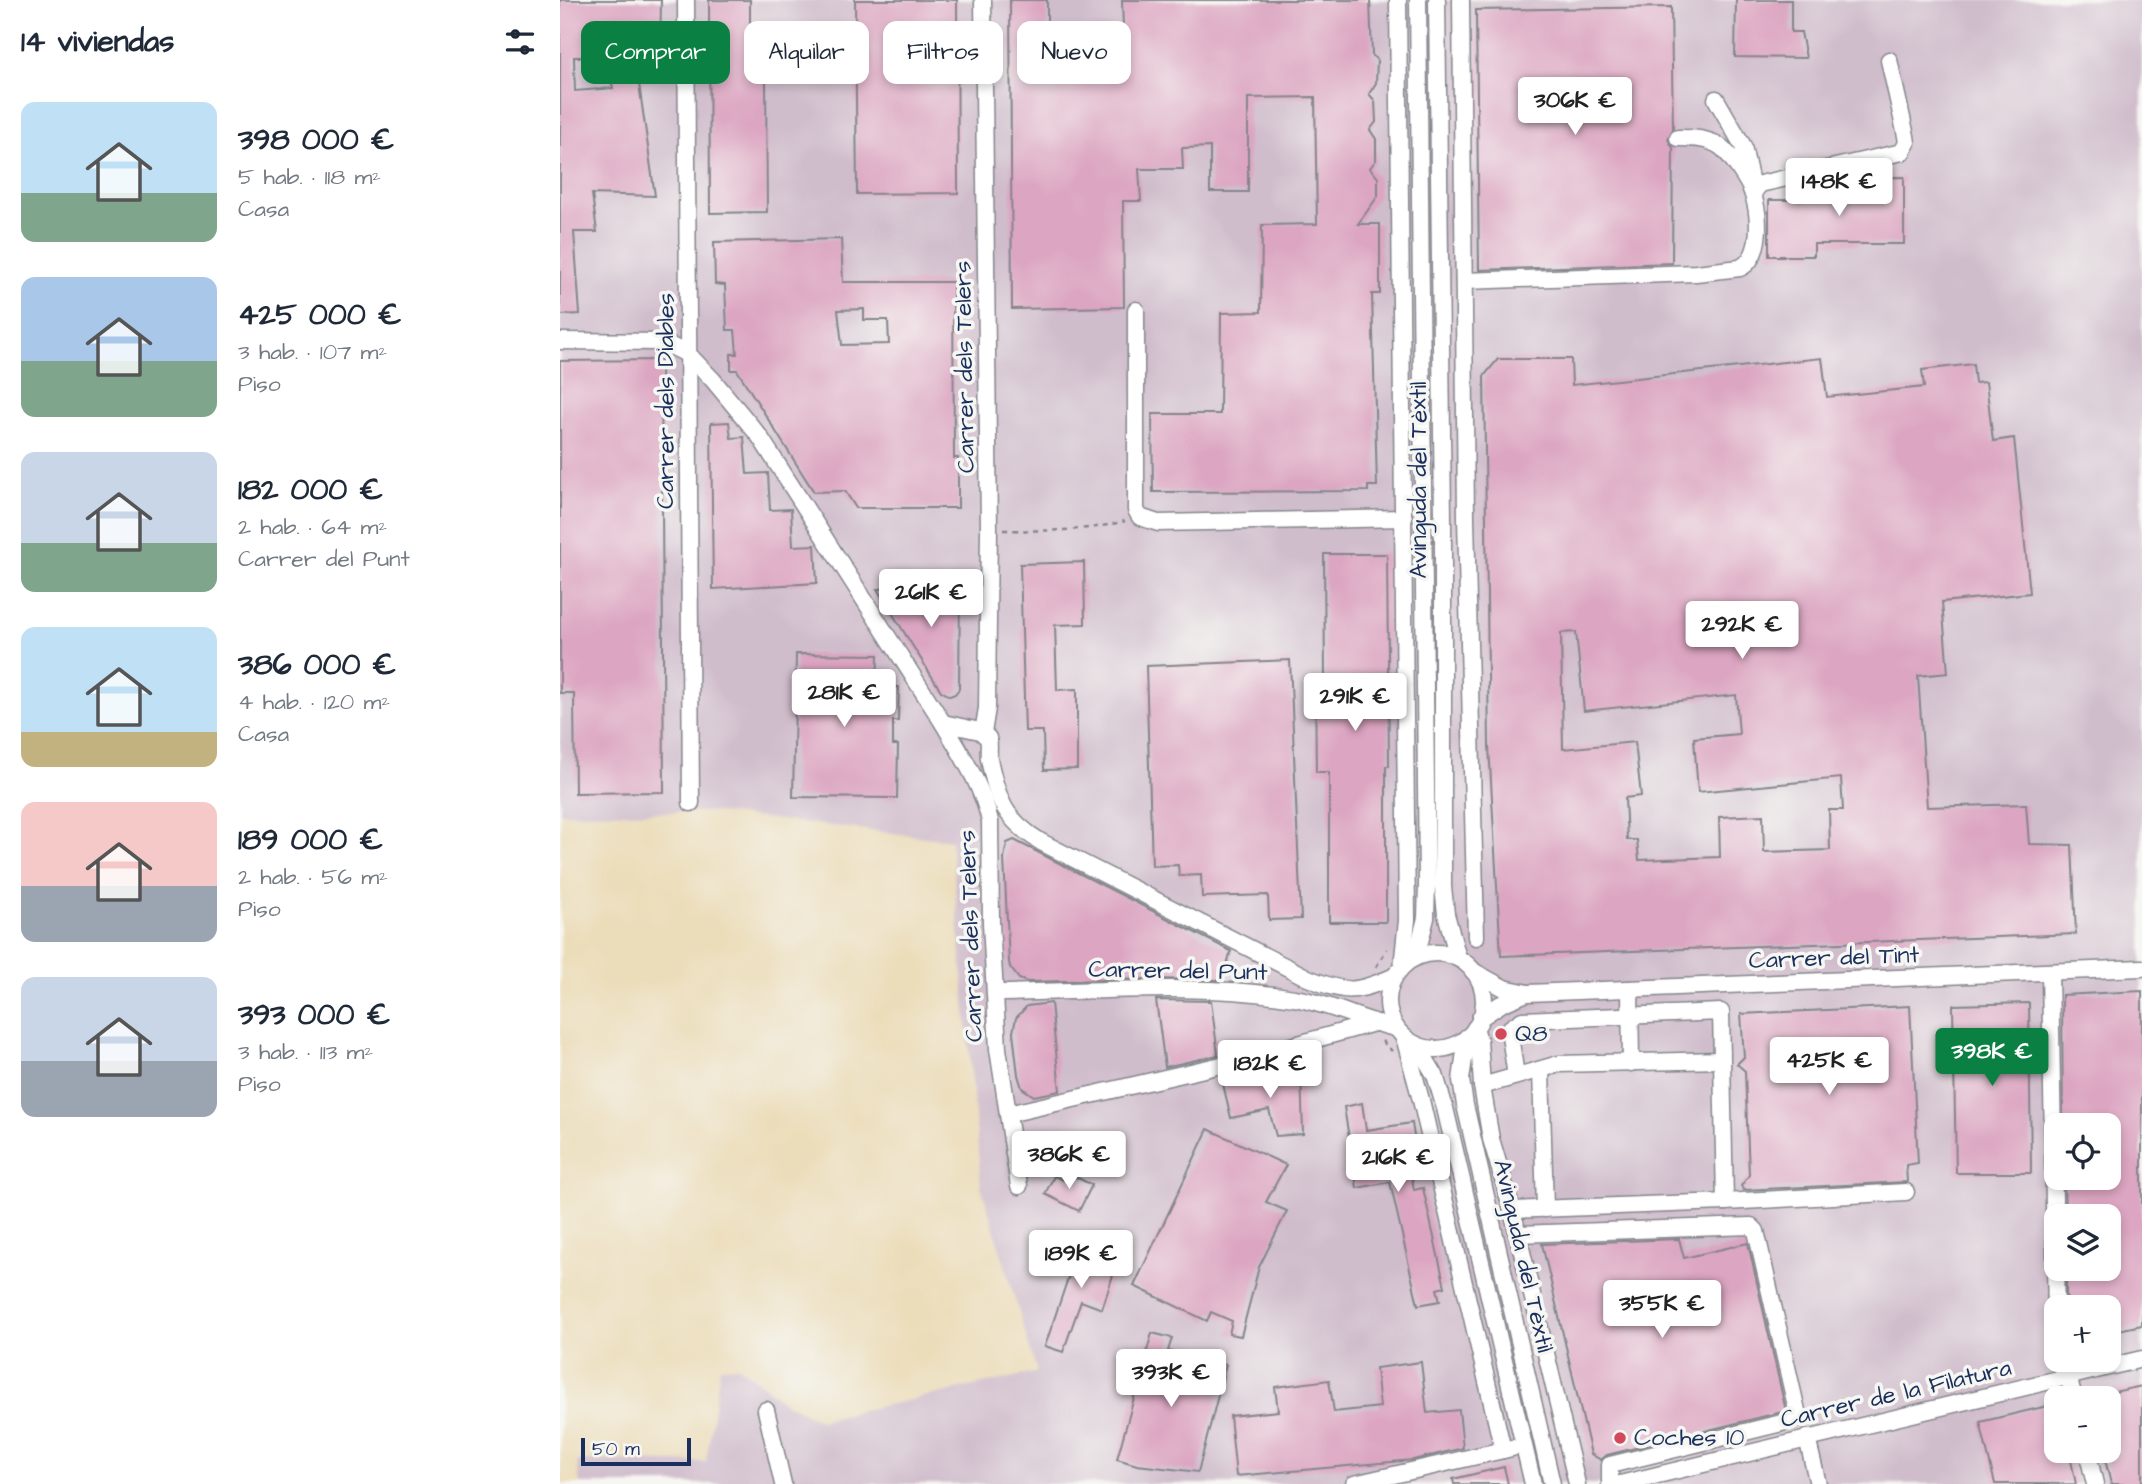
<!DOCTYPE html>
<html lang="es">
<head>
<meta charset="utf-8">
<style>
	:root { --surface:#fff; --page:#f6f6f7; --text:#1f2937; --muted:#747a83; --accent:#0b8043 }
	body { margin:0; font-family:"Architects Daughter",sans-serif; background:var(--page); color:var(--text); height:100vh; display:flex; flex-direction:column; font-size:26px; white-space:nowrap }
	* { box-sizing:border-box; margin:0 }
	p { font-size:23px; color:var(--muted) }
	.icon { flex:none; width:38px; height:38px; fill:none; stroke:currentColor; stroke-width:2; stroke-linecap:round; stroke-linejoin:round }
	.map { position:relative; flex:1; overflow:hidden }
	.details { display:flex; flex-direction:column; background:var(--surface); width:560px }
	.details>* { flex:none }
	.banner { position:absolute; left:21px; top:21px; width:665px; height:63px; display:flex; gap:14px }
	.tools { position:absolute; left:1484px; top:1113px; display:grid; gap:14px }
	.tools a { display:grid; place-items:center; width:77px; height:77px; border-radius:14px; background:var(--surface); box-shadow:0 4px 10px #0003; font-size:35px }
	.scale { position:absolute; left:21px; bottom:18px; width:110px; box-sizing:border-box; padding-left:7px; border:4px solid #1b2f5e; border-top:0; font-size:19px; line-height:24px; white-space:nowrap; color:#1b2f5e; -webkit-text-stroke:5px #f6f6f2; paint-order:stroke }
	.price { position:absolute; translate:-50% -60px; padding:0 16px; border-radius:7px; background:#fff; color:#222; font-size:23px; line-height:46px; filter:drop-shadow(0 2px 4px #0008) }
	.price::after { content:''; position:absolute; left:50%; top:42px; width:21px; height:16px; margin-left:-10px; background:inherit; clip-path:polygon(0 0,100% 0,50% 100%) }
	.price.on { background:var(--accent); color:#fff }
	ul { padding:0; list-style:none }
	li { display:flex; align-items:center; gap:21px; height:175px; padding:0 21px }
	li span { display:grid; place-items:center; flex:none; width:196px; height:140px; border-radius:14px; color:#555 }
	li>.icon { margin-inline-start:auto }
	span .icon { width:84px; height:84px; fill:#fffc; stroke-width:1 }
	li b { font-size:30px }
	h2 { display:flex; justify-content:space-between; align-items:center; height:84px; padding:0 21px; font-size:30px }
	.chip { padding:0 24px; border-radius:14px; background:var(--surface); box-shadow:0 4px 10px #0003; font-size:24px; line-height:63px }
	.chip.on { background:var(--accent); color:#fff }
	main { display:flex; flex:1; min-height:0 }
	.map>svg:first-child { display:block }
	.industrial { fill:#d0bdcc; fill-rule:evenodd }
	.building { fill:#dca5c1; fill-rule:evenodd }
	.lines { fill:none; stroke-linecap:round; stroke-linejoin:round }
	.minor-casing { stroke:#84868c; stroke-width:19 }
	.path { stroke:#84868c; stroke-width:2.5; stroke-dasharray:5 5; stroke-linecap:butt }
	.minor { stroke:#fff; stroke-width:16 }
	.poi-dot { fill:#d1495b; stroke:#f6f6f2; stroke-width:2.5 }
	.labels { text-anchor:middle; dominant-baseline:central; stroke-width:7; stroke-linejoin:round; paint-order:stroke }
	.street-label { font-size:24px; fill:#1b2f5e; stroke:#f6f6f2 }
	.poi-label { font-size:24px; fill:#1b2f5e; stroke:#f6f6f2; text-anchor:start }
</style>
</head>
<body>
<main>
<section class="details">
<h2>14 viviendas<svg class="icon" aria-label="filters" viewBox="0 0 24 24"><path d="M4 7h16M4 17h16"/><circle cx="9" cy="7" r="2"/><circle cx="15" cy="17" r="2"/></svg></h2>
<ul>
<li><span style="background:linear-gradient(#bfe0f5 65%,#7fa58c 0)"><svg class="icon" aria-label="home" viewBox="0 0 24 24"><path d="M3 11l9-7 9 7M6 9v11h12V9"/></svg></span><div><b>398 000 €</b><p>5 hab. · 118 m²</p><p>Casa</p></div></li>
<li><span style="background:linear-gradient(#a9c7e8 60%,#7fa58c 0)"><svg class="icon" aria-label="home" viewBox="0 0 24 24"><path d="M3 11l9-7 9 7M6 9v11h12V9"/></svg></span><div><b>425 000 €</b><p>3 hab. · 107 m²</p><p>Piso</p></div></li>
<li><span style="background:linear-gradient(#c9d6e8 65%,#7fa58c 0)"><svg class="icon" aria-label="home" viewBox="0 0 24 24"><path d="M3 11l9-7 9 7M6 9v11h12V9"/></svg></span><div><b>182 000 €</b><p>2 hab. · 64 m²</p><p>Carrer del Punt</p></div></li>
<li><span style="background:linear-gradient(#bfe0f5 75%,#c2b280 0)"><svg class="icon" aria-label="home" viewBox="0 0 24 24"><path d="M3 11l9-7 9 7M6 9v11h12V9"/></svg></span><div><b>386 000 €</b><p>4 hab. · 120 m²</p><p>Casa</p></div></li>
<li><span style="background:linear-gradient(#f6c9c9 60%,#9aa5b1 0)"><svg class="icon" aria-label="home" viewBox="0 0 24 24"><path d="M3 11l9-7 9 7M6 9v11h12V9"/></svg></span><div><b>189 000 €</b><p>2 hab. · 56 m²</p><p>Piso</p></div></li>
<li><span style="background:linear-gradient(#c9d6e8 60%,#9aa5b1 0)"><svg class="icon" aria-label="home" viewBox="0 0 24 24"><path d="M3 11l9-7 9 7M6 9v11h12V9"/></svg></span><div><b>393 000 €</b><p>3 hab. · 113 m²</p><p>Piso</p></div></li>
</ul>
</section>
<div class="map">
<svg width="1582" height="1484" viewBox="0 0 1582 1484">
	<rect width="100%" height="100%" fill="#f6f6f2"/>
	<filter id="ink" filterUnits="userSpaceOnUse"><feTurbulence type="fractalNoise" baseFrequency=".0143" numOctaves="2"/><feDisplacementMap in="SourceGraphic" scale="14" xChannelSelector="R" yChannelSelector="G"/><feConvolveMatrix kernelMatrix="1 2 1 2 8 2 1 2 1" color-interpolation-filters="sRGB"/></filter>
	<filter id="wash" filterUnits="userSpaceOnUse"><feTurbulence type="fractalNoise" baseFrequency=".00686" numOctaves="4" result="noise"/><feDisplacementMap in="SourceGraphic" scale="28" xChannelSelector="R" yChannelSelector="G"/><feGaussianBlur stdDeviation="1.57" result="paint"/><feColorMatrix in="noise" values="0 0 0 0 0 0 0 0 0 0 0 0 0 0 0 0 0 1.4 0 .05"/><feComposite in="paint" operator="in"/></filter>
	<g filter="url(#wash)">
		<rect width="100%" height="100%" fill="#ecddba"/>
		<path class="industrial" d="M0 0H1582V1484H20L17 1461 146 1462 160 1367 178 1366 224 1402 259 1420 477 1372 421 1186 391 840 151 812 0 813ZM1496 1125H1549V1178H1496ZM1496 1216H1549V1269H1496ZM1496 1307H1549V1360H1496ZM1496 1398H1549V1451H1496Z"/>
		<g id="blocks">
			<g class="building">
				<path d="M0 0H101L100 56H90L97 81 79 84 95 196 32 194 37 232H14L20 314 0 315ZM14 57H45L53 88 15 91Z"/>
				<path d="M149 0H190V79L206 78 207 212 150 213Z"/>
				<path d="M295 0H397L398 193 297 194Z"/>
				<path d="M450 0H487V29L563 27 562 0H810L812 55 817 60 816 83 809 94 815 101 816 122 810 130 816 139V160L810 168 818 178V196L798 224H820V294H812L817 486H808V491L593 492 592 414H660L661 313 701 312 702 225 757 224 755 97 688 98V192H650V147L622 148 623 169H579L581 201H563L564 307 452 309Z"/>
				<path d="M1176 0H1231V32H1241L1246 58 1175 57Z"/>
				<path d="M1111 7 1113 129 1108 139 1113 148 1112 263 919 270 916 10Z"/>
				<path d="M1344 177V244H1254V256H1209V200H1254V189L1299 188V178Z"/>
				<path d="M281 239 283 282H393L394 458H398V508H296L285 491 254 492 177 370H171V354H177L175 330H167L165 285 155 284 154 242ZM304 309V320H328L329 344 282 345 278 310Z"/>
				<path d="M1262 358 1267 397 1364 387 1362 370 1413 364 1415 383 1426 382 1433 441 1454 438 1470 593 1382 602 1388 673 1358 676 1367 807 1466 804 1469 844 1512 845 1516 934 941 956 929 746 924 376 938 359H1011L1012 385ZM1016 632 1024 711 1176 695 1179 734 1134 738 1138 792 1281 778 1283 810H1269L1270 850 1204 852 1203 815 1159 817 1160 857 1079 860 1077 840H1067L1065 798 1081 796 1075 742 1003 749 1001 633Z"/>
				<path d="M101 360 104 792 15 793 14 693H0V361Z"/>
				<path d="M169 422 171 438 184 437 187 474 208 473 210 510 231 509 233 546 255 545 257 583 153 589 151 423Z"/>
				<path d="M764 554H827L829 766H826V922H769V772H756L755 680H765Z"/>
				<path d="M524 562 525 624 495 625 497 690 517 689V769L484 770 483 731H465L460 564Z"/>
				<path d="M400 587 399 689 395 694 390 696 381 691 317 589Z"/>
				<path d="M236 654 318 655 317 687H339L338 721H333V745H338L337 798 233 797Z"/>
				<path d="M730 660 741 919 709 920 708 895 642 897 641 875 619 876 618 865 592 866 586 666Z"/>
				<path d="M454 840 671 951 662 980 586 979 467 982 459 979 450 967 449 962 444 858 447 843Z"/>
				<path d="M1582 991V1325L1549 1332V1307H1509L1506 1295V1269H1549V1216H1505L1504 1178H1549V1125H1503L1502 995Z"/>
				<path d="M596 1000 651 1001 658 1055 605 1067Z"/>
				<path d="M491 1003 500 1091 474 1096 462 1088 458 1075 453 1032 456 1018 467 1006Z"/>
				<path d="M1469 1003 1471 1173H1396L1393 1005Z"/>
				<path d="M1350 1006 1358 1163 1346 1165 1347 1182 1184 1190 1181 1186 1189 1175 1185 1071 1177 1064 1184 1057 1181 1014Z"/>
				<path d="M735 1069 741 1073 743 1134 716 1136 709 1110 671 1118 663 1084Z"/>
				<path d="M802 1103 806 1130 852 1123 858 1164 850 1165 854 1190 863 1188 885 1287 877 1289 880 1301 858 1305 830 1182 797 1188 784 1107Z"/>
				<path d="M648 1129 726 1165 706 1202 727 1211 699 1267 681 1336 669 1334 672 1321 651 1312 647 1321 574 1286Z"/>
				<path d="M506 1172 532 1185 519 1211 485 1194 494 1176 503 1180Z"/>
				<path d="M523 1234 542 1240 535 1259 556 1266 542 1309 521 1301 503 1352 485 1346Z"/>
				<path d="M1119 1239 1124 1258 1188 1243 1226 1411 1047 1455 1041 1460 1031 1454 982 1244Z"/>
				<path d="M592 1333 612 1338 608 1351 666 1365 638 1472 577 1465 557 1459Z"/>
				<path d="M861 1362 867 1413 899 1410 903 1448 853 1460 676 1476 670 1416 718 1411 715 1387 769 1380 774 1412 820 1407 816 1368Z"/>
				<path d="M1582 1386V1484H1551L1543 1451H1549V1393Z"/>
				<path d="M1496 1404V1451H1509L1516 1484H1435L1420 1422Z"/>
				<path d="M944 1467 948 1484H894L893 1479Z"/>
			</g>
		</g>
	</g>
	<g filter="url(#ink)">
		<use href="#blocks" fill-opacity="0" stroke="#84868c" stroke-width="2"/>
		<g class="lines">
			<g class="minor-casing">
				<g id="minor">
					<path d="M126 0 131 803"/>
					<path d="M423 0 429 529 427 708 423 733"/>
					<path d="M838 0 847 920 842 967"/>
					<path d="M877 0 883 518V887L886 914 898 958"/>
					<path d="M901 0 906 518 916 937"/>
					<path d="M1156 99 1183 146 1191 183"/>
					<path d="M1193 193 1200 184 1342 152 1347 143 1346 136 1329 60"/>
					<path d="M904 281 1136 273 1180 268C1203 257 1200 214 1192 192 1189 182 1170 154 1161 147 1148 138 1133 138 1118 138"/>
					<path d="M576 310V510L580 517 598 523 844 518"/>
					<path d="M0 341 103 342 129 355 153 380 200 437 383 723C401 754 422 785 430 821L431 923 438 1049 459 1186"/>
					<path d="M383 723 420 731 428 738C430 745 428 752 429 759 438 801 444 819 481 842L748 978C787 994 796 993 835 976"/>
					<circle cx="876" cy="1001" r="48"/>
					<path d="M856 957 866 918 867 884 858 0"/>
					<path d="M913 971 944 988 968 993 1582 968"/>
					<path d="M1490 972 1496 1319"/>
					<path d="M1070 989 1071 1063"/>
					<path d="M436 993C533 992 639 982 734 998 769 1003 802 1021 836 1028"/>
					<path d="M920 1018 941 1004 967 993"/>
					<path d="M915 1028 919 1040 922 1086 931 1139 952 1210 1017 1484"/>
					<path d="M844 1037 861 1100 943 1450"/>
					<path d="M907 1037 901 1080 905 1105 992 1484"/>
					<path d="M857 1045 875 1075 885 1108 973 1484"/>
					<path d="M981 1070 985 1209"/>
					<path d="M922 1086 999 1064 1161 1060"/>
					<path d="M448 1114 666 1064 814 1023"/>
					<path d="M1165 1202 1346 1192"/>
					<path d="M952 1210 1165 1202 1161 1012 962 1020 949 1029 956 1076"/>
					<path d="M957 1234 1191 1226 1196 1231 1238 1415 1234 1420 1050 1465V1484"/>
					<path d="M1504 1360 1514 1398"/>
					<path d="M206 1410 223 1484"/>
					<path d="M1247 1438 1258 1484"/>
					<path d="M1527 1451 1535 1484"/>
					<path d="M794 1484 952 1448"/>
					<path d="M1060 1484 1582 1359"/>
				</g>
			</g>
			<g class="path">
				<path d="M443 530C487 531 523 532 565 521"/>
				<path d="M816 967 827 949"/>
				<path d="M822 1041 832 1051"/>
			</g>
			<use href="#minor" class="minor"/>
		</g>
	</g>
	<g class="poi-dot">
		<circle cx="941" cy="1034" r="7"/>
		<circle cx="1060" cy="1438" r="7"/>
	</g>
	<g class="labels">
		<g class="street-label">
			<text transform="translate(405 367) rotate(-91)">Carrer dels Telers</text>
			<text transform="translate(106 401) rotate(-90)">Carrer dels Diables</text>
			<text transform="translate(859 480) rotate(-90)">Avinguda del Tèxtil</text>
			<text transform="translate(411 936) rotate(-92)">Carrer dels Telers</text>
			<text transform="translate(1274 958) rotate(-2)">Carrer del Tint</text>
			<text transform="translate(618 971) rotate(1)">Carrer del Punt</text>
			<text transform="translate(963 1256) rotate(77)">Avinguda del Tèxtil</text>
			<text transform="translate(1336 1394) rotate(-13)">Carrer de la Filatura</text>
		</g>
		<g class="poi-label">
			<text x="955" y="1034">Q8</text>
			<text x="1074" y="1438">Coches 10</text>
		</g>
	</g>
</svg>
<div class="tools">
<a><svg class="icon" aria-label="locate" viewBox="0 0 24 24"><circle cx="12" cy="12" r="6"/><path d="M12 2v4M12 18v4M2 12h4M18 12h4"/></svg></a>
<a><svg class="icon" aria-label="layers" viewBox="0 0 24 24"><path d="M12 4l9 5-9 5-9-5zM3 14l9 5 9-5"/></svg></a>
<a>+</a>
<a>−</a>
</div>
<div class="scale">50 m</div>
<b class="price" style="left:1015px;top:137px">306K €</b>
<b class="price" style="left:1279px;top:218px">148K €</b>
<b class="price" style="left:371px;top:629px">261K €</b>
<b class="price" style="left:1182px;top:661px">292K €</b>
<b class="price" style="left:284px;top:729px">281K €</b>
<b class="price" style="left:795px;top:733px">291K €</b>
<b class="price on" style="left:1432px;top:1088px">398K €</b>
<b class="price" style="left:1269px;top:1097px">425K €</b>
<b class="price" style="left:710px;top:1100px">182K €</b>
<b class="price" style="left:509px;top:1191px">386K €</b>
<b class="price" style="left:838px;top:1194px">216K €</b>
<b class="price" style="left:521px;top:1290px">189K €</b>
<b class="price" style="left:1102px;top:1340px">355K €</b>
<b class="price" style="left:611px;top:1409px">393K €</b>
<div class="banner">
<a class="chip on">Comprar</a>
<a class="chip">Alquilar</a>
<a class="chip">Filtros</a>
<a class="chip">Nuevo</a>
</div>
</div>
</main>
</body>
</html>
